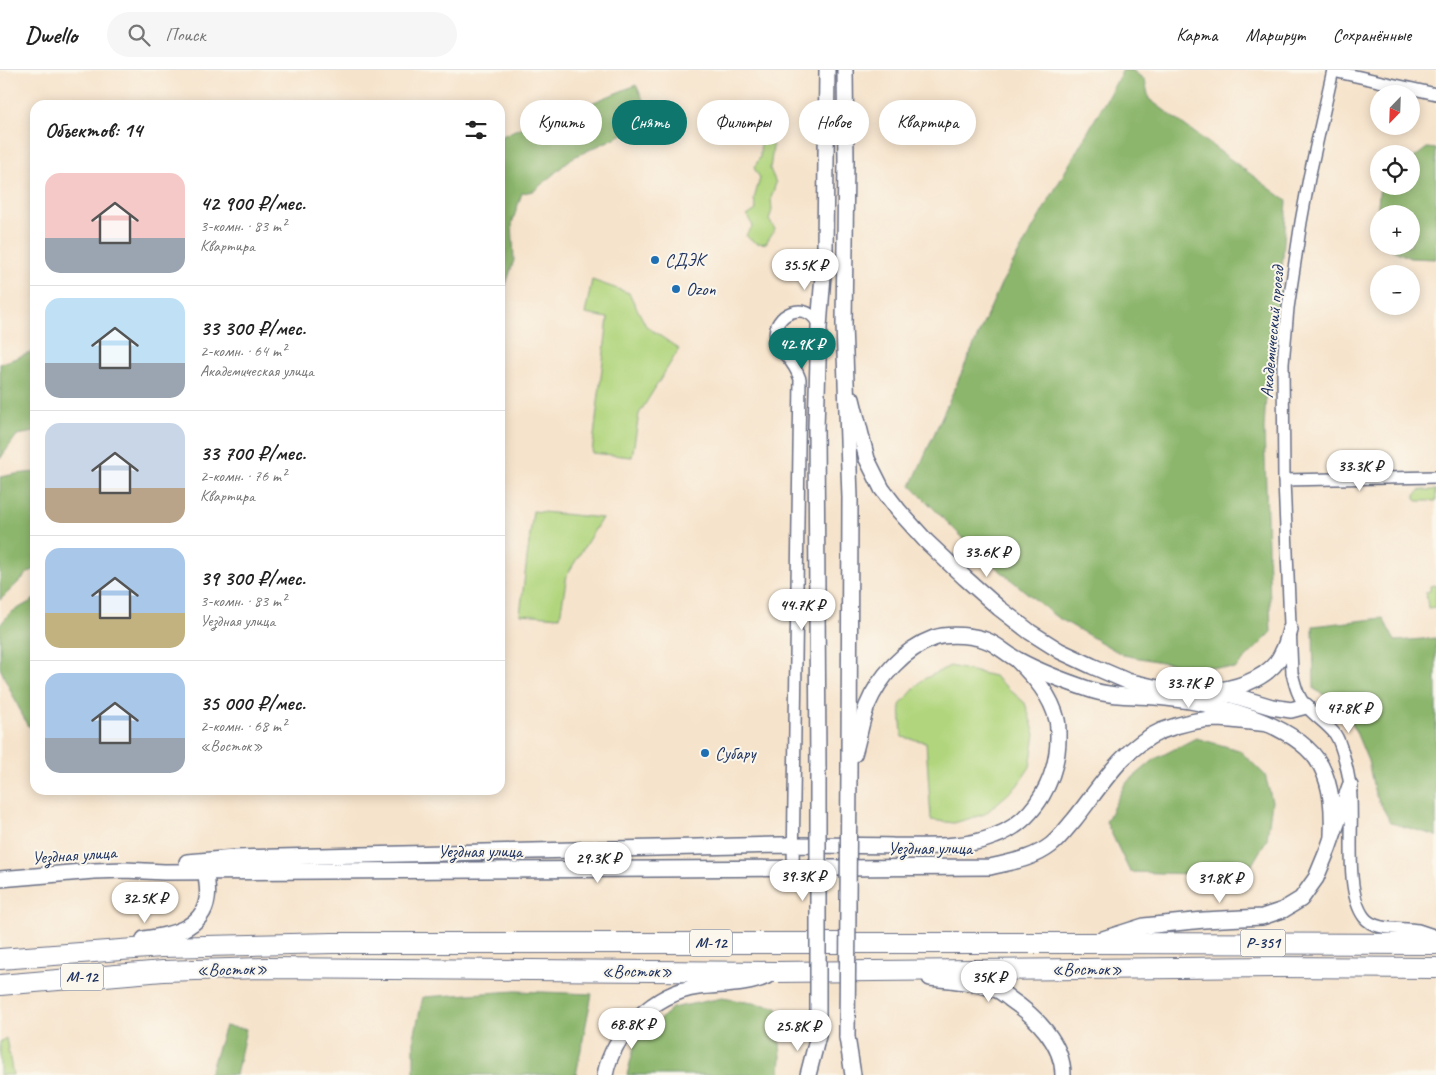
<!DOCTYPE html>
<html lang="ru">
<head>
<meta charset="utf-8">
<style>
	:root { --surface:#fff; --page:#f6f6f6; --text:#222; --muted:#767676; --line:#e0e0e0; --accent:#0f766e }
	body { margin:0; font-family:Caveat,sans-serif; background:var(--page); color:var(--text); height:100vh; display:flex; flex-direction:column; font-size:19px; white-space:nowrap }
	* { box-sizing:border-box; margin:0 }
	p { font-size:16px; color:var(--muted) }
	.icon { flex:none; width:28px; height:28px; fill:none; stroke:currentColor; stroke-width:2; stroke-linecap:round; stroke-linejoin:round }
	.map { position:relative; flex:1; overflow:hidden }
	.panel { position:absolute; left:30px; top:30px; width:475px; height:695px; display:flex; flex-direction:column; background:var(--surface); border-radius:15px; box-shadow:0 2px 12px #0003 }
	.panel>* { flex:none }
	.guide { position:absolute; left:520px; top:30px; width:475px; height:45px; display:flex; gap:10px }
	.needle { width:32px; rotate:203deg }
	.buttons { position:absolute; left:1370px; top:15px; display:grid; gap:10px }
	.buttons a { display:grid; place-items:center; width:50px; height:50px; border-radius:50%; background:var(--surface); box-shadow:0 2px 12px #0003; font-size:25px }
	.price { position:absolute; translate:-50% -42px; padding:0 11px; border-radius:18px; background:#fff; color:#222; font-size:16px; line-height:32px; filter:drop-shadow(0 1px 2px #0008) }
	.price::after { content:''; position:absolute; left:50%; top:30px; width:15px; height:11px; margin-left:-8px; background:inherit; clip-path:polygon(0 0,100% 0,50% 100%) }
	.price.active { background:var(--accent); color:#fff }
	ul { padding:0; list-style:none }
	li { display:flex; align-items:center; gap:15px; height:125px; padding:0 15px }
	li+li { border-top:1px solid var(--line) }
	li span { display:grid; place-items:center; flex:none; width:140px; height:100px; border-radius:15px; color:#555 }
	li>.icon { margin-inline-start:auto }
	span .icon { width:60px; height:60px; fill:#fffc; stroke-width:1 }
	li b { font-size:21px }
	h2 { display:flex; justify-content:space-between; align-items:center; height:60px; padding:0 15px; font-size:21px }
	.tag { padding:0 18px; border-radius:22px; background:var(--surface); box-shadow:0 2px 12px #0003; font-size:18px; line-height:45px }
	.tag.active { background:var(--accent); color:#fff }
	header { display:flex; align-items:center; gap:30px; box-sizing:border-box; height:70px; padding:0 25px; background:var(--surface); border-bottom:1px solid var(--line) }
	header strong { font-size:24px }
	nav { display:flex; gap:28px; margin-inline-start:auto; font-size:18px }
	.search { width:350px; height:45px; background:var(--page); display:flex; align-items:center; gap:12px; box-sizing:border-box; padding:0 18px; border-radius:28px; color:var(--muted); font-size:19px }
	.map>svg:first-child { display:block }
	.green { fill:#b1d57d; stroke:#66826e }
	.forest { fill:#8cb66c; stroke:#547265 }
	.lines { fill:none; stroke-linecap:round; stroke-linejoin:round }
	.minor-casing { stroke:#686e84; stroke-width:14 }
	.tertiary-casing { stroke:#686e84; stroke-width:18 }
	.trunk-casing { stroke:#686e84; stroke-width:22 }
	.minor { stroke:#fff; stroke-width:11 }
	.tertiary { stroke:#fff; stroke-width:15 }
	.trunk { stroke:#fff; stroke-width:20 }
	.tertiary-bridge-casing { stroke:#686e84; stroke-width:18; stroke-linecap:butt }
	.tertiary-bridge { stroke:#fff; stroke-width:15 }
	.poi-dot { fill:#1f6fb2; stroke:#fbf7ec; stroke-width:2 }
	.labels { text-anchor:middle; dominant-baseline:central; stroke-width:4; stroke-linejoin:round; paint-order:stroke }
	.shield { fill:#fbf7ec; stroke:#5e6b89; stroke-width:1 }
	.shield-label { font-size:16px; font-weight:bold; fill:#1b2f5e }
	.poi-label { font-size:18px; fill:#1b2f5e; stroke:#fbf7ec; text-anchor:start }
	.street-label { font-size:18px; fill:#1b2f5e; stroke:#fbf7ec }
</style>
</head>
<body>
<header>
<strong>Dwello</strong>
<div class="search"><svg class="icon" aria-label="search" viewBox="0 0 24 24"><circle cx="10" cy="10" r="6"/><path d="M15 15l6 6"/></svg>Поиск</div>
<nav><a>Карта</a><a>Маршрут</a><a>Сохранённые</a></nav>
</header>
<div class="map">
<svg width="1436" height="1005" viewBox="0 0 1436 1005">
	<rect width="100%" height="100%" fill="#fbf7ec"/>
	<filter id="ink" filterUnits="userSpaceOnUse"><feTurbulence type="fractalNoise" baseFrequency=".02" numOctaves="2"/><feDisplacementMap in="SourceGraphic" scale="10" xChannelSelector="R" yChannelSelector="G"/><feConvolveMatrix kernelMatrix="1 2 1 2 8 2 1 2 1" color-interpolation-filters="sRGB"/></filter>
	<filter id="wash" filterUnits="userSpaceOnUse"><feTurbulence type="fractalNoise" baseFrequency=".0096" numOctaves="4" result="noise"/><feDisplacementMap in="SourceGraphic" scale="20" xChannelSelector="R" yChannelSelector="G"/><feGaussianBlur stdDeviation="1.12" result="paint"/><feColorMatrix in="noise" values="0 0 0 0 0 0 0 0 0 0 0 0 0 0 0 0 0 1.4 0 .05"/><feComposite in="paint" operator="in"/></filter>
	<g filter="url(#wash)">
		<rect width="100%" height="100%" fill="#f6e3cb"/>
		<g class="green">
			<path d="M766 62 773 77 770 99 776 113 771 128 772 140 769 150 775 159 766 173C758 175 750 171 746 165L753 156 747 146 756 140 754 129 760 108 754 98 760 87 761 64Z"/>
			<path d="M592 210 629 223 646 256 679 279 639 344 632 387 592 383 608 248 585 244Z"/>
			<path d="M1421 420H1436V431H1417L1415 428V425Z"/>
			<path d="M533 441 602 448 567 505 560 547 520 544Z"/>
			<path d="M1436 515V537L1428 538 1426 522 1430 521V516Z"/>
			<path d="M950 596 994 606 1025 633 1035 664 1030 697 1017 716 985 744 954 753 931 750 926 672 902 667 900 635 922 610Z"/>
			<path d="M6 968 13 1005H0V972Z"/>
		</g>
		<g class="forest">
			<path d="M1123 0H1132L1145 10 1149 29 1287 131 1281 213 1268 292 1264 359 1271 563 1235 599 1161 592 1123 585 1055 546 975 480 911 416 1001 214Z"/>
			<path d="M636 15 653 50 572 88 534 121 522 123 512 153 514 190 500 233V67L526 55 547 51Z"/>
			<path d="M1427 78 1436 79V189L1410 188 1384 176H1411V144H1379V174L1374 172 1380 116H1411V90Z"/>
			<path d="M35 281V362L17 365 0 389V294Z"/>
			<path d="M35 402V499L29 502 0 530V407L16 404Z"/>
			<path d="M35 529V659L27 655 0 598V555L10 543Z"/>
			<path d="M1383 548 1395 571 1436 568V767L1434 765 1391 753 1375 724 1368 691 1346 638 1314 619 1313 556Z"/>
			<path d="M1196 668 1239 680 1265 705 1272 731 1267 769 1250 798 1221 805 1130 802 1106 752 1125 714 1155 689Z"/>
			<path d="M516 921 592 924 576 1005H414V967L423 927Z"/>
			<path d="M722 928 777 937 781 986 780 1005H627L635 973 672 938Z"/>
			<path d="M225 956 246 959 236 1005H209Z"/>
		</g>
	</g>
	<g filter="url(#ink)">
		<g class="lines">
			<g class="minor-casing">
				<g id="minor">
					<path d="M1333 0 1309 108 1301 152 1288 238 1283 294 1284 410 1292 603C1295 615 1298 628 1307 637 1316 647 1327 654 1335 664 1342 674 1348 702 1350 715 1355 750 1343 819 1364 847 1375 862 1401 857 1418 860 1424 862 1430 864 1436 866"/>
					<path d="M1333 1 1436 24"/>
					<path d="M1284 410 1436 407"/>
					<path d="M793 798 800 309C798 304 796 299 793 295 788 286 778 280 776 269 770 244 809 227 819 257"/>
				</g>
			</g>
			<g class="tertiary-casing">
				<g id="tertiary">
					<path d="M845 0 846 91 844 254 850 428 849 700"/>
					<path d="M852 329 867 389 882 419 899 441 926 471 965 508 999 538 1030 562 1060 581 1092 596 1127 611 1162 619 1208 622 1232 625 1272 637 1291 640 1306 636"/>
					<path d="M1219 620C1242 617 1272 606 1282 583 1286 576 1288 568 1290 560"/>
					<path d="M854 684C859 668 861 651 867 636 879 607 904 579 934 568 948 563 976 565 990 572 1000 577 1008 585 1018 590 1040 602 1064 611 1088 619 1113 628 1140 625 1166 628 1211 632 1298 653 1321 696 1332 717 1333 741 1332 765"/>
					<path d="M818 699 816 358 819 257 825 179 827 0"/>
					<path d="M187 792 235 788C417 783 599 778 780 775 818 775 855 775 893 776 927 776 963 779 995 766 1036 751 1059 706 1058 664 1058 660 1058 654 1057 650 1051 625 1034 607 1017 590"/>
					<path d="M0 809 94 801 125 800 164 802 990 797C1011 792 1033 789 1051 775 1059 769 1067 758 1074 750 1099 719 1122 678 1161 661 1177 655 1200 649 1217 649 1234 650 1250 652 1267 654"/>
					<path d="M144 869C168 866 203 859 207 829 209 821 206 810 206 801"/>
					<path d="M1103 869 1144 856 1204 850 1262 847 1283 840 1301 829 1316 808 1328 779 1350 716"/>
					<path d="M930 908C951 910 974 912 994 919 1000 920 1005 925 1010 929 1035 946 1063 973 1063 1005"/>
					<path d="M847 967 853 1005"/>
					<path d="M605 1005C613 963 655 923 698 917 721 914 746 916 767 906"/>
					<path d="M808 1005 818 966"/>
				</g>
			</g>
			<g class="trunk-casing">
				<g id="trunk">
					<path d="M0 889 161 877 333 873H1089L1436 874"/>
					<path d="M0 915 163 901 266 898 775 902 1274 897 1436 898"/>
				</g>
			</g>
			<use href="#minor" class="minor"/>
			<use href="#tertiary" class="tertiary"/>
			<use href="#trunk" class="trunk"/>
			<g class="tertiary-bridge-casing">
				<g id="tertiary-bridge">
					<path d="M818 966V699"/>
					<path d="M847 967 849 700"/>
				</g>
			</g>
			<use href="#tertiary-bridge" class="tertiary-bridge"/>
		</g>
	</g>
	<g class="poi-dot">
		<circle cx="655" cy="190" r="5"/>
		<circle cx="676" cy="219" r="5"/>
		<circle cx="705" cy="683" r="5"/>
	</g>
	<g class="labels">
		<g class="shield">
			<rect x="690" y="859.5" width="42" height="27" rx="4"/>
			<rect x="1240.5" y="859.5" width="45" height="27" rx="4"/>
			<rect x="61" y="893.5" width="42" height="27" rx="4"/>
		</g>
		<g class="shield-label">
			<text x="711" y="873">М-12</text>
			<text x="1263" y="873">Р-351</text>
			<text x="82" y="907">М-12</text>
		</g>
		<g class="poi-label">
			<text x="665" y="190">СДЭК</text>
			<text x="686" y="219">Ozon</text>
			<text x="715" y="683">Субару</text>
		</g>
		<g class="street-label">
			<text transform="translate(1272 262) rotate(-85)">Академический проезд</text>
			<text x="930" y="778">Уездная улица</text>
			<text x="480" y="781">Уездная улица</text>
			<text transform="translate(74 785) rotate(-4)">Уездная улица</text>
			<text transform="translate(232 899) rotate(-1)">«Восток»</text>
			<text x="1087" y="899">«Восток»</text>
			<text x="637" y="901">«Восток»</text>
		</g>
	</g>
</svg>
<div class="buttons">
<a><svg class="needle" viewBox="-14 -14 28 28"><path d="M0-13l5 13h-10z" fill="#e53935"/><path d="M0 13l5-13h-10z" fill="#767676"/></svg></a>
<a><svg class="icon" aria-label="locate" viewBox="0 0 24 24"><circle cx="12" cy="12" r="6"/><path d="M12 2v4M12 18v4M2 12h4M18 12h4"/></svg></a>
<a>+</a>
<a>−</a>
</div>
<b class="price" style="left:805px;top:221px">35.5K ₽</b>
<b class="price active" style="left:802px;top:300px">42.9K ₽</b>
<b class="price" style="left:1360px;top:422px">33.3K ₽</b>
<b class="price" style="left:987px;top:508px">33.6K ₽</b>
<b class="price" style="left:802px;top:561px">44.7K ₽</b>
<b class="price" style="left:1189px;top:639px">33.7K ₽</b>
<b class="price" style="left:1349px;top:664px">47.8K ₽</b>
<b class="price" style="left:598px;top:814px">29.3K ₽</b>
<b class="price" style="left:803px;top:832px">39.3K ₽</b>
<b class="price" style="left:1220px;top:834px">31.8K ₽</b>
<b class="price" style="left:145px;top:854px">32.5K ₽</b>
<b class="price" style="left:989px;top:933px">35K ₽</b>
<b class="price" style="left:632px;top:980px">68.8K ₽</b>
<b class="price" style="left:798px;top:982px">25.8K ₽</b>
<div class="guide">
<a class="tag">Купить</a>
<a class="tag active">Снять</a>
<a class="tag">Фильтры</a>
<a class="tag">Новое</a>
<a class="tag">Квартира</a>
</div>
<section class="panel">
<h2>Объектов: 14<svg class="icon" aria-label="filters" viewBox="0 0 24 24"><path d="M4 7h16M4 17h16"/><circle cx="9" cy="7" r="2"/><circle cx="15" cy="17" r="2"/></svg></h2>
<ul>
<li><span style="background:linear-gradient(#f6c9c9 65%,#9aa5b1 0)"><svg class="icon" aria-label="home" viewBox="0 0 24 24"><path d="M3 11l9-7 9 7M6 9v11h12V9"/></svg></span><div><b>42 900 ₽/мес.</b><p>3-комн. · 83 m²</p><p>Квартира</p></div></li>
<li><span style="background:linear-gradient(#bfe0f5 65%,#9aa5b1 0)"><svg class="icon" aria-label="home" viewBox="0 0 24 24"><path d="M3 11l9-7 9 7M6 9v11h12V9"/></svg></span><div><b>33 300 ₽/мес.</b><p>2-комн. · 64 m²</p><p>Академическая улица</p></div></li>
<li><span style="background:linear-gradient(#c9d6e8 65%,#b9a48a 0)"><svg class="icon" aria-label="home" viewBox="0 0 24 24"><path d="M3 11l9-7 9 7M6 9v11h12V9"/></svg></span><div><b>33 700 ₽/мес.</b><p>2-комн. · 76 m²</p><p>Квартира</p></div></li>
<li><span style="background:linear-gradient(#a9c7e8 65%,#c2b280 0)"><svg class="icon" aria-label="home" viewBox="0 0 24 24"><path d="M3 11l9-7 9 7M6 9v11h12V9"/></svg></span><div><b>39 300 ₽/мес.</b><p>3-комн. · 83 m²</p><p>Уездная улица</p></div></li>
<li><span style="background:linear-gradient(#a9c7e8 65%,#9aa5b1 0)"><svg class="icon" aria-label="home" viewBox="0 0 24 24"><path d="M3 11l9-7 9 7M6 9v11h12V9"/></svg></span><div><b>35 000 ₽/мес.</b><p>2-комн. · 68 m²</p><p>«Восток»</p></div></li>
</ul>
</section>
</div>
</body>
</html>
